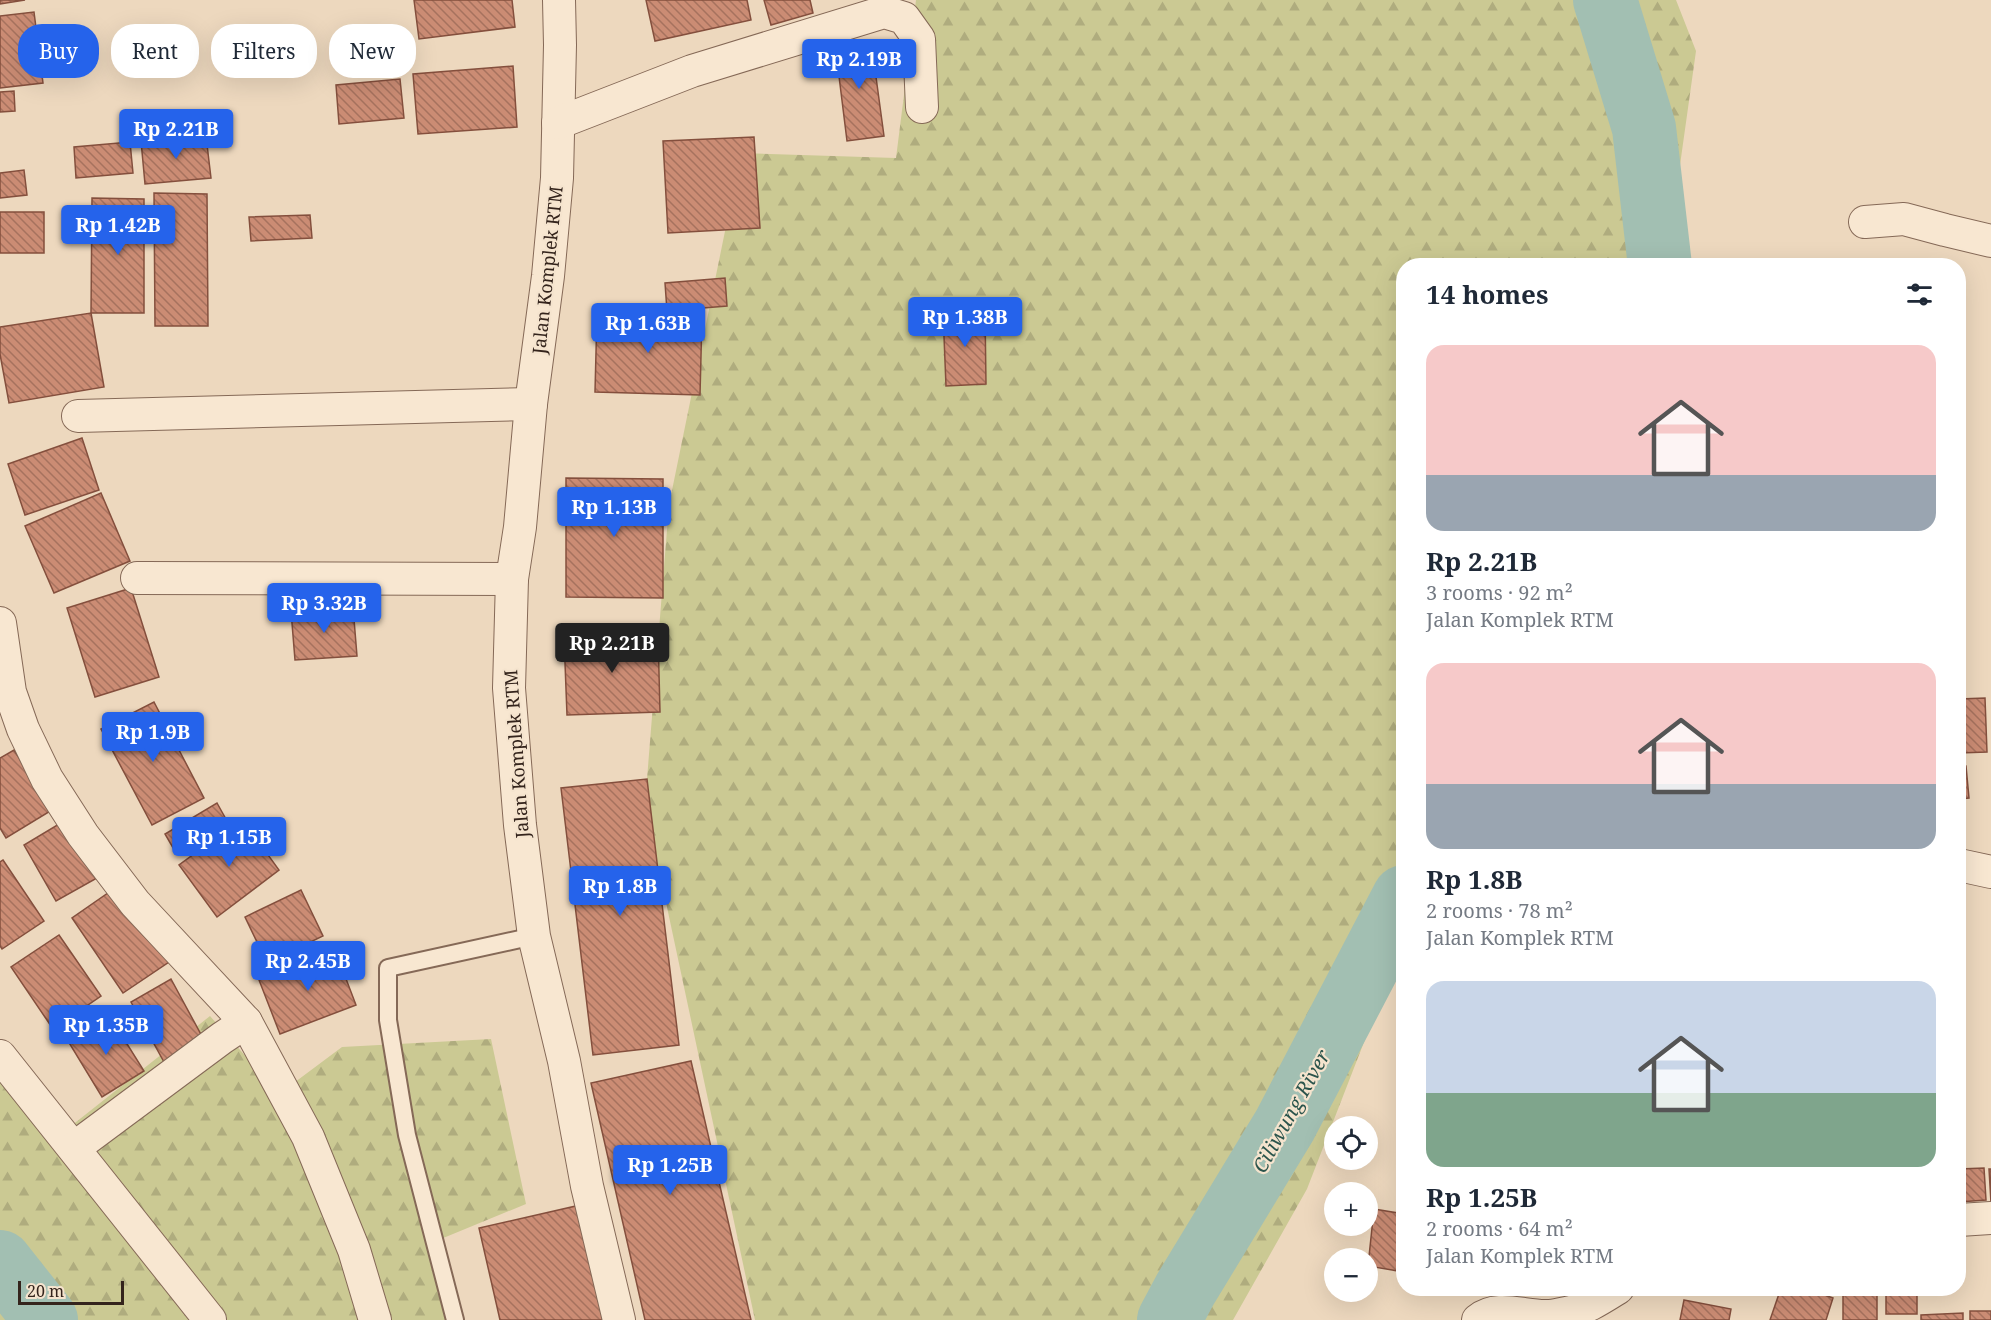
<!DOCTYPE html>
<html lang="en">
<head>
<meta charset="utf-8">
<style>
	:root { --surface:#fff; --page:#f6f6f7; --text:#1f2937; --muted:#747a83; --accent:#2563eb }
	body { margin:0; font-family:"Noto Serif",serif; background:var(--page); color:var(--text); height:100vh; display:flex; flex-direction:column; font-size:22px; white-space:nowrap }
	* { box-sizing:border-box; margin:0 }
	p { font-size:20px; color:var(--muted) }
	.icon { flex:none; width:33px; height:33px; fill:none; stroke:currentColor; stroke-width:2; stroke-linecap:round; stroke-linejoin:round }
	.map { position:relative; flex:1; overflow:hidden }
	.sheet { position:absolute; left:1396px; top:258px; width:570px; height:1038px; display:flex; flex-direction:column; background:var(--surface); border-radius:24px; box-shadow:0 6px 24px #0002 }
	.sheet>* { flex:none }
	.banner { position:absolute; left:18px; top:24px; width:570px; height:54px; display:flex; gap:12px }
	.fabs { position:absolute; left:1324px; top:1116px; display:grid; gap:12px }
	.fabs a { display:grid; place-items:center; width:54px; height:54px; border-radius:50%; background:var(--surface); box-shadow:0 6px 24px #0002; font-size:30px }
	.scale { position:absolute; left:18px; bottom:15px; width:106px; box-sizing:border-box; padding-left:6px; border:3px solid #34241c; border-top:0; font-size:16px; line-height:21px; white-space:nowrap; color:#34241c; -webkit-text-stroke:4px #f5e4ce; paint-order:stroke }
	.price { position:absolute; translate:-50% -51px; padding:0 14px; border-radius:6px; background:var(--accent); color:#fff; font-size:20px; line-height:39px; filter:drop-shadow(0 2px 3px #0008) }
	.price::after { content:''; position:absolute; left:50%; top:36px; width:18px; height:14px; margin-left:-9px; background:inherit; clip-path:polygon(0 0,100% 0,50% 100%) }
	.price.on { background:#222; color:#fff }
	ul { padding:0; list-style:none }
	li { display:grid; align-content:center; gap:12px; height:318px; padding:0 30px }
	li span { display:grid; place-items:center; height:186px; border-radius:18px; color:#555 }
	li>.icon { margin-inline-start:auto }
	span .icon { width:108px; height:108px; fill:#fffc; stroke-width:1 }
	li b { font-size:26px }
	h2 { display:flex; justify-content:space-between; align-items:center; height:72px; padding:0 30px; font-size:26px }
	.chip { padding:0 21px; border-radius:24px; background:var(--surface); box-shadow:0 6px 24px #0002; font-size:21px; line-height:54px }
	.chip.on { background:var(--accent); color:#fff }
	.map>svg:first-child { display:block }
	.forest { fill:url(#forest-firs) }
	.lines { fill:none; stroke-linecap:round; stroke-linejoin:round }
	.river { stroke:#a2bfb2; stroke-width:64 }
	.building { fill:url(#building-back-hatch); stroke:#844f3d; stroke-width:1.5 }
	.service-casing { stroke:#856957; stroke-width:20 }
	.minor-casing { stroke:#856957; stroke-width:34 }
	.service { stroke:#f8e7d1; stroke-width:16 }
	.minor { stroke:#f8e7d1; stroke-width:32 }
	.labels { text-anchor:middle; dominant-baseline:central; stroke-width:4.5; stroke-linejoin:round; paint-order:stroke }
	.street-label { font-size:18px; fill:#34241c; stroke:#f5e4ce }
	.water-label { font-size:20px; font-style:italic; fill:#2b544c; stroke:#f5e4ce }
</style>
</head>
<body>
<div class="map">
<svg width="1991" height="1320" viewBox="0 0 1991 1320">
	<defs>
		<pattern id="forest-firs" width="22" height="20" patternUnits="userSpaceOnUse" patternTransform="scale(1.5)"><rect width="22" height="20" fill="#cbc993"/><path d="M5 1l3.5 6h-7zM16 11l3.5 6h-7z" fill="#afac7e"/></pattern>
		<pattern id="building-back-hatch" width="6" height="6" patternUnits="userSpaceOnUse" patternTransform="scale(1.5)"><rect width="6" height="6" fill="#cb8c74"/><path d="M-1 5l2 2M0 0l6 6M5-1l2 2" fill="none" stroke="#a6725e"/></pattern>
	</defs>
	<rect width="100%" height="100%" fill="#edd8be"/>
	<g class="forest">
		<path d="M916 0H1676L1696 51 1666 265 1404 266V950L1392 970 1307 1189 1233 1320H755L645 804 669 505 741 153 896 158Z"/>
		<path d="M210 1016 279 1094 342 1047 491 1039 526 1204 436 1241 461 1320H0V1039L71 1126Z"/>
	</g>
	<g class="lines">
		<g class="river">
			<path d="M1605 0 1644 128 1660 266"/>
			<path d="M0 1262 46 1320"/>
			<path d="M1169 1320 1185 1290 1285 1125 1404 897"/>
		</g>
	</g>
	<g class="building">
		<path d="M0 0H25L0 4Z"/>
		<path d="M414 0H512L515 27 419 39Z"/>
		<path d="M646 0H747L751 20 655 41Z"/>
		<path d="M764 0H810L813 13 771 25Z"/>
		<path d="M34 12 43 83 0 88V16Z"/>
		<path d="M403 39 405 66 342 70 339 44Z"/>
		<path d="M871 40 884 136 847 141 835 44Z"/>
		<path d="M513 66 517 127 418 134 413 74Z"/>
		<path d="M400 79 404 118 339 124 336 85Z"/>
		<path d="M14 91 15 111 0 112V92Z"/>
		<path d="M206 136 211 178 145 184 141 141Z"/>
		<path d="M754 137 760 228 668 233 663 141Z"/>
		<path d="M130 142 133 173 76 178 74 147Z"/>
		<path d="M24 170 27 195 0 198V173Z"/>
		<path d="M154 193 207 194 208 326H155Z"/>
		<path d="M92 198 144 199V313H91Z"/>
		<rect x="0" y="212" width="44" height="41"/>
		<path d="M310 215 312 238 251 241 249 217Z"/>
		<path d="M725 278 727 306 667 311 665 283Z"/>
		<path d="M985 311 986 384 946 386 943 312Z"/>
		<path d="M91 313 104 387 9 403 0 354V327Z"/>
		<path d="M597 313 702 317 700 395 595 392Z"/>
		<path d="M82 438 99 490 25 515 8 464Z"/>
		<path d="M566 478 663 479V598L566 597Z"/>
		<path d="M101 493 130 561 54 593 25 526Z"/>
		<path d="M131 588 159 677 95 697 67 608Z"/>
		<path d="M353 607 357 656 295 660 291 611Z"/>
		<path d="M658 634 660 712 567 715 564 637Z"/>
		<path d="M1985 698 1987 752 1959 753V699Z"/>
		<path d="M154 702 204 798 152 825 101 729Z"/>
		<path d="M14 750 52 810 6 838 0 828V758Z"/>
		<path d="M1966 766 1969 798 1959 799V767Z"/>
		<path d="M647 779 679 1045 593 1055 561 788Z"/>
		<path d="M217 803 227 821 176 853 165 834Z"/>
		<path d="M242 819 279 870 217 917 179 865Z"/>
		<path d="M64 821 97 878 56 901 24 845Z"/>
		<path d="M3 860 44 921 2 949 0 946V862Z"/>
		<path d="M118 886 169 962 123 993 72 918Z"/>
		<path d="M301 890 323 936 267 963 245 917Z"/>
		<path d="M59 935 101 996 53 1029 11 967Z"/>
		<path d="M335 950 356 1005 280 1034 259 980Z"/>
		<path d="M171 979 204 1040 164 1062 131 1002Z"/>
		<path d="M109 1015 144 1071 102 1097 68 1041Z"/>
		<path d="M691 1061 751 1320H645L591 1083Z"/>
		<path d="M1984 1168 1986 1200 1959 1202V1169Z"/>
		<path d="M1989 1169H1991V1203Z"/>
		<path d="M576 1206 603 1320H500L479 1228Z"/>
		<path d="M1374 1209 1404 1214V1272L1368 1266Z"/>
		<path d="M1533 1288H1560L1559 1294 1532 1291Z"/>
		<path d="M1781 1288H1805L1833 1298 1826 1320H1770Z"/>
		<rect x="1843" y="1288" width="34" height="32"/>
		<rect x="1886" y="1288" width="31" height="26"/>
		<path d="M1684 1300 1731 1309 1729 1320H1680Z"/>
		<rect x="1970" y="1311" width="21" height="9"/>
		<path d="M1963 1313V1320H1921V1315Z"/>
	</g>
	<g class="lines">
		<g class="service-casing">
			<path id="service" d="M455 1320 407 1135 388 1020V968L534 936"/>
		</g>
		<g class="minor-casing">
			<g id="minor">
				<path d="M559 0 560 45 557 178 548 276 531 404 520 527 512 579 509 688 520 825 534 936 564 1061 587 1186 619 1320"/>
				<path d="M558 123 692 71 884 12 904 18 919 39 922 107"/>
				<path d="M1865 222 1904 219 1945 230 1991 241"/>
				<path d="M78 416 531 404"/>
				<path d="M137 578 512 579"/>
				<path d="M0 623 10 692 23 729 47 779 83 835 135 903 246 1022 308 1137 354 1250 375 1320"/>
				<path d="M1959 865 1991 872"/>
				<path d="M0 1056 210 1320"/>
				<path d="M74 1148 222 1038 246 1022"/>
				<path d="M1959 1220 1991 1218"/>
				<path d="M1478 1320C1497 1304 1525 1317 1547 1316 1553 1316 1560 1314 1566 1313 1584 1310 1602 1298 1618 1288"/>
			</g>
		</g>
		<use href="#service" class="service"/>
		<use href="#minor" class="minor"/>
	</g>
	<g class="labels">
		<g class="street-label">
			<text transform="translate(547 270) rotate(-84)">Jalan Komplek RTM</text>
			<text transform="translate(516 754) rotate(-94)">Jalan Komplek RTM</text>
		</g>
		<g class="water-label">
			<text transform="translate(1291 1111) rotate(-61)">Ciliwung River</text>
		</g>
	</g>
</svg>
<div class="fabs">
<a><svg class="icon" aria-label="locate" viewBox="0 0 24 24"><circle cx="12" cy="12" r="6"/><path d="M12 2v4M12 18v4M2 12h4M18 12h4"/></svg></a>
<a>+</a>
<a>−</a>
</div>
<div class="scale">20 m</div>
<b class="price" style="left:859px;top:90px">Rp 2.19B</b>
<b class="price" style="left:176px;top:160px">Rp 2.21B</b>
<b class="price" style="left:118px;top:256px">Rp 1.42B</b>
<b class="price" style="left:965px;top:348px">Rp 1.38B</b>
<b class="price" style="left:648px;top:354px">Rp 1.63B</b>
<b class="price" style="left:614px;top:538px">Rp 1.13B</b>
<b class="price" style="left:324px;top:634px">Rp 3.32B</b>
<b class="price on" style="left:612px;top:674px">Rp 2.21B</b>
<b class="price" style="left:153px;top:763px">Rp 1.9B</b>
<b class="price" style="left:229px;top:868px">Rp 1.15B</b>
<b class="price" style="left:620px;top:917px">Rp 1.8B</b>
<b class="price" style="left:308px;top:992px">Rp 2.45B</b>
<b class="price" style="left:106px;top:1056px">Rp 1.35B</b>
<b class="price" style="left:670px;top:1196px">Rp 1.25B</b>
<div class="banner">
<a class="chip on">Buy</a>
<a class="chip">Rent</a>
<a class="chip">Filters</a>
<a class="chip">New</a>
</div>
<section class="sheet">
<h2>14 homes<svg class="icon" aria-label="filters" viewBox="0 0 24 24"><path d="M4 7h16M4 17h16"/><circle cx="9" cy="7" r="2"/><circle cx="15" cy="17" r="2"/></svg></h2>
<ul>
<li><span style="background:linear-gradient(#f6c9c9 70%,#9aa5b1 0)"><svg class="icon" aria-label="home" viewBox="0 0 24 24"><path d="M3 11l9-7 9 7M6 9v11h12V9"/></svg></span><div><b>Rp 2.21B</b><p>3 rooms · 92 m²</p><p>Jalan Komplek RTM</p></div></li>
<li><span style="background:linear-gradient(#f6c9c9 65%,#9aa5b1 0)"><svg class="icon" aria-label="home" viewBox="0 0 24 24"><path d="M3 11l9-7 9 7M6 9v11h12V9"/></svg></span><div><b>Rp 1.8B</b><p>2 rooms · 78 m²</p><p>Jalan Komplek RTM</p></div></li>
<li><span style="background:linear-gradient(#c9d6e8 60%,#7fa58c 0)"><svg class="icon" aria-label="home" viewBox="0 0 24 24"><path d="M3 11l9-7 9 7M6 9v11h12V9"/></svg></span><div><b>Rp 1.25B</b><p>2 rooms · 64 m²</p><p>Jalan Komplek RTM</p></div></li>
</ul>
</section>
</div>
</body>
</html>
